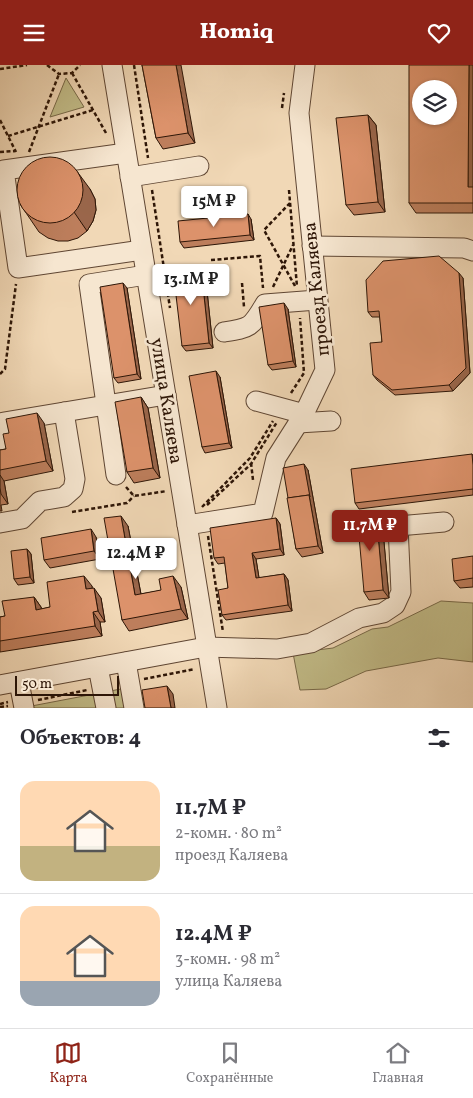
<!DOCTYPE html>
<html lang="ru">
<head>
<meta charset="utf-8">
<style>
	:root { --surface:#fff; --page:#f7f7f7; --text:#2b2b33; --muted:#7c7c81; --line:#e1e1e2; --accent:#8f2418 }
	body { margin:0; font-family:Vollkorn,serif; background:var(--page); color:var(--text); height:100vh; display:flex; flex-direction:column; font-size:19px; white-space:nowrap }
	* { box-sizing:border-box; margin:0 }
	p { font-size:16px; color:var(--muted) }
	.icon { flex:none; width:28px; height:28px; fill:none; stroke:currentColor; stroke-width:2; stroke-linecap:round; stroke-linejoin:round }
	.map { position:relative; height:643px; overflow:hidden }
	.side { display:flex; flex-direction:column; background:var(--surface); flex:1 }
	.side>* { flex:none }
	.buttons { position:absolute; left:412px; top:15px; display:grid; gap:10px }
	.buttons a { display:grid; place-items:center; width:45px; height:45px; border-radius:50%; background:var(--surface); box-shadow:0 1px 4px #0004; font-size:25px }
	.scale { position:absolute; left:15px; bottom:12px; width:104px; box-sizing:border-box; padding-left:5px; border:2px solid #2e1607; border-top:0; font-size:14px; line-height:18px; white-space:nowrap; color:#2e1607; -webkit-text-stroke:4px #f6e6d0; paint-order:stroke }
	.price { position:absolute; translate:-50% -42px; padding:0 11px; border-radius:5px; background:#fff; color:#222; font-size:16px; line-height:32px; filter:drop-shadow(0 1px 2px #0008) }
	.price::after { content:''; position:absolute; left:50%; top:30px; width:15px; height:11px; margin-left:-8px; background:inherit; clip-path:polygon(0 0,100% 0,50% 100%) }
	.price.selected { background:var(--accent); color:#fff }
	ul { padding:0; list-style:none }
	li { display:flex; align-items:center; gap:15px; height:125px; padding:0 20px }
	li+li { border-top:1px solid var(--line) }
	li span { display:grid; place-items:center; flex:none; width:140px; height:100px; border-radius:15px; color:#555 }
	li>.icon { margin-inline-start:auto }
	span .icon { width:60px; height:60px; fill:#fffc; stroke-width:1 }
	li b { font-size:21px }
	h2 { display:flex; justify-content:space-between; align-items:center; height:60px; padding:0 20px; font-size:21px }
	header { display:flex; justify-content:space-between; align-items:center; height:65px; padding:0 20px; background:var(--accent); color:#fff; font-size:22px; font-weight:800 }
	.menu { display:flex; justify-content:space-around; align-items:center; height:70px; border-top:1px solid var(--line); background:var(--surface); font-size:14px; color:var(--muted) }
	.menu a { display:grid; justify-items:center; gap:2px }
	.menu .selected { color:var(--accent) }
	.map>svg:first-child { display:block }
	.green { fill:#c2bc88; stroke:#786948 }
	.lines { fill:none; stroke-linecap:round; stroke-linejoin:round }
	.minor-casing { stroke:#5f4633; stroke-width:21 }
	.path { stroke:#2e1607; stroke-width:2.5; stroke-dasharray:4 2.5; stroke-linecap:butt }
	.minor { stroke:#f6e6d0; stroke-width:19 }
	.wall { fill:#bd7e5c; stroke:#2e1607 }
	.shaded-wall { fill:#9a664b; stroke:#2e1607 }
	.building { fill:#dc926b; stroke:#2e1607; fill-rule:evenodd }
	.labels { text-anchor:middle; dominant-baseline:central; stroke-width:5; stroke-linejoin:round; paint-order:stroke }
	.street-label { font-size:19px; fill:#2e1607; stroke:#f6e6d0 }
</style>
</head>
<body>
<header><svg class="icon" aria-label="menu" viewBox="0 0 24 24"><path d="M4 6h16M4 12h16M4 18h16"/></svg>Homiq<svg class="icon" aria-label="heart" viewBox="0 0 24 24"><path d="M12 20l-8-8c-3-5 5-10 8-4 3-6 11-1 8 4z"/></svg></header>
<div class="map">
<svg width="473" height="643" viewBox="0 0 473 643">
	<rect width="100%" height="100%" fill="#f1d8b6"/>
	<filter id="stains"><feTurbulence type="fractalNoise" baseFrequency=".004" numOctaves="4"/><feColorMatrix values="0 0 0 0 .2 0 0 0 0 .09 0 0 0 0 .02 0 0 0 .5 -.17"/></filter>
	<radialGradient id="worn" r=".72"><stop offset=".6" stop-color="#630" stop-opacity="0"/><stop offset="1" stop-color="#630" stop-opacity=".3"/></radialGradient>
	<g class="green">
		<path d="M66 13 84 42 50 52Z"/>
		<path d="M441 536 473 538V597L438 593 366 606 326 624 300 625 293 588 333 583 372 564 388 562Z"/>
		<path d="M126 623 130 643H21Z"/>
	</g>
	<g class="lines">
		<g class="minor-casing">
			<g id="minor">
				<path d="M112 0 217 643"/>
				<path d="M126 88 4 105 18 203 142 185"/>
				<path d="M130 112 199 101"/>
				<path d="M312 181 464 183 473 186"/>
				<path d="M224 267C250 263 251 263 265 239L317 235"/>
				<path d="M256 336 304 349"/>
				<path d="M298 358 331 356"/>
				<path d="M0 381 4 375V357L166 330"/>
				<path d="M116 410 89 219 146 210"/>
				<path d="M0 458 22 454 40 436 64 432 73 424 75 414 64 347"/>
				<path d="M187 460 263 448 276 393 304 349 325 305 299 48 305 0"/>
				<path d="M126 597 134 643"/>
				<path d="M98 602 106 643"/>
				<path d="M19 617 24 643"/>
				<path d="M0 620 206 582 277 584 311 578 359 553 383 548 395 540 401 527 398 461 444 457"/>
			</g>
		</g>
		<g class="path">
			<path d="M47 0 59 9 72 8 80 0"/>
			<path d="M134 0 148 93"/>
			<path d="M0 4 27 0"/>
			<path d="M72 8 106 68"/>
			<path d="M282 43 284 28"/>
			<path d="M0 55 16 87"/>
			<path d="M8 71 93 45"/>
			<path d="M0 87 15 86"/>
			<path d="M29 87 59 9"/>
			<path d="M152 125 170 243"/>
			<path d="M289 125 297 222"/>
			<path d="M290 138 264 165 295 221"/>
			<path d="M211 195 260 191 263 223"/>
			<path d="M242 218 244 242"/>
			<path d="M273 222 293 180"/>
			<path d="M0 309 5 304 16 219"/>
			<path d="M291 328 304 308 300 253"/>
			<path d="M251 398 253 415"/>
			<path d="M126 422 134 431 167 426"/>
			<path d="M207 440 251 399 277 357"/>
			<path d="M202 442 250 393 273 356"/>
			<path d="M72 447 127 438 134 431"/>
			<path d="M208 471 223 567"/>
			<path d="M144 614 195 604"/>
			<path d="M38 635 87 625"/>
			<path d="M0 639 8 637"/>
			<path d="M0 642 8 641"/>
		</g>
		<use href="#minor" class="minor"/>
	</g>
	<g class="wall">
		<path d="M142 0 195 78 163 84 156 73Z"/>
		<path d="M473 0V148H416L409 138Z"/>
		<path d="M368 50 376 60 385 147 354 150 346 140Z"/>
		<path d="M90 124 95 134 96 145 93 156 87 166 78 173 68 176H58L48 173 39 167 20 139Z"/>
		<path d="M251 154 254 175 184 183 180 177Z"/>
		<path d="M201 202 205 207 213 283 186 286 182 281Z"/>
		<path d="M463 213 470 308 453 326 395 330 377 315 373 310 382 277 380 252H372L368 247Z"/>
		<path d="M127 223 141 314 118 318 114 313Z"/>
		<path d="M288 244 296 302 272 305 268 300Z"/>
		<path d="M220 312 232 383 205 388 202 382Z"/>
		<path d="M141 332 148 343 160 413 134 418 127 407Z"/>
		<path d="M44 358 53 406 4 416 8 439 1 440 2 446H0V385L6 384 9 368Z"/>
		<path d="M472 389 473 391V430L359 444 355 438Z"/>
		<path d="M308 405 323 488 302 492 296 484 288 433Z"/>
		<path d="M376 447 382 455 389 533 369 535 364 527Z"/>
		<path d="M276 453 280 459 284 490 256 494 259 513 284 509 288 515 292 546 226 555 222 550 228 523 225 498 218 499 214 493Z"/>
		<path d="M128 461 141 529 181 522 188 554 129 566 122 555Z"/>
		<path d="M96 472 100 494 50 503 44 495Z"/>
		<path d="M27 484 31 489 34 518 18 520 14 514Z"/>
		<path d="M473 491V522L460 523 454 516Z"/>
		<path d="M92 521V523L101 533 105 557H100L102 571 0 587V552L5 551 34 532 41 542 42 544 50 542Z"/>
	</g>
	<g class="shaded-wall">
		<path d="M176 0H181L195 78 188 68Z"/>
		<path d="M469 0H473V129L468 122Z"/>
		<path d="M368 50 376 60 385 147 378 137Z"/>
		<path d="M76 105 90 124 95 134 96 145 93 156 87 166 74 147Z"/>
		<path d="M248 149 251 154 254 175 250 170Z"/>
		<path d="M201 202 205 207 213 283 209 278Z"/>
		<path d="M459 208 463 213 470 308 453 326 449 320Z"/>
		<path d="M123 218 127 223 141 314 137 309Z"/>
		<path d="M284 238 288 244 296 302 293 296Z"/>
		<path d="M216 306 220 312 232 383 229 378Z"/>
		<path d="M141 332 148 343 160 413 153 403Z"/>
		<path d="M37 348 44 358 53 406 46 396Z"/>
		<path d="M304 399 308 405 323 488 318 481 309 430Z"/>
		<path d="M0 410 4 416 8 439 1 429 0 423Z"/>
		<path d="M376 447 382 455 389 533 383 525Z"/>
		<path d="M121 451 128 461 143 540 135 530Z"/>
		<path d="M276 453 280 459 284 490 280 484Z"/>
		<path d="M91 464 96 472 100 494 94 486Z"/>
		<path d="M27 484 31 489 34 518 30 512Z"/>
		<path d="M252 488 256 494 260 519 256 513Z"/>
		<path d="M284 509 288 515 292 546 288 540Z"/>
		<path d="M84 511 92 521 93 534 86 524Z"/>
		<path d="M173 511 181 522 188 554 181 544Z"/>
		<path d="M94 523 101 533 105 557 98 546Z"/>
		<path d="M34 532 41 542 43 555 36 545Z"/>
		<path d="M93 547 100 557 102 571 95 561Z"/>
		<path d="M167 621 173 629 175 643H171Z"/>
	</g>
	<g class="building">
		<path d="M142 0H176L188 68 156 73Z"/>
		<path d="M409 0H469L468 122H473V138H409ZM421 24H449V51H421Z"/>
		<path d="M368 50 378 137 346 140 336 53Z"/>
		<circle cx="50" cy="125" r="33"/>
		<path d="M248 149 250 170 180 177 178 156Z"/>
		<path d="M439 191 459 208 466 303 449 320 392 325 373 310 370 278 382 277 379 246 368 247 366 215 383 196Z"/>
		<path d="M201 202 209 278 182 281 173 205Z"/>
		<path d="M123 218 137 309 114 313 100 222Z"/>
		<path d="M284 238 293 296 268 300 259 242Z"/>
		<path d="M216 306 229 378 202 382 189 311Z"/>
		<path d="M141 332 153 403 127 407 115 337Z"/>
		<path d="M37 348 46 396 0 405V385L6 384 3 369 9 368 6 354Z"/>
		<path d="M472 389 473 400V424L355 438 351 404Z"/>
		<path d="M304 399 310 432 309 430 288 433 283 403Z"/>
		<path d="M309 430 318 481 296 484 287 433Z"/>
		<path d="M376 447 383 525 364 527 357 449Z"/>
		<path d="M121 451 135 530 161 525 159 514 173 511 181 544 122 555 104 453Z"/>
		<path d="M276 453 280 484 252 488 256 513 284 509 288 540 222 550 218 525 228 523 224 492 214 493 210 463Z"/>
		<path d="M91 464 94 486 44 495 41 473Z"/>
		<path d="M27 484 30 512 14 514 11 486Z"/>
		<path d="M473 491V513L454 516 452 494Z"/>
		<path d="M84 511 86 524 94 523 98 546 93 547 95 561 0 576V552L5 551 2 536 34 532 36 545 50 542 47 517Z"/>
		<path d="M167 621 171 643H145L142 625Z"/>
	</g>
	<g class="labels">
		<g class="street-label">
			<text transform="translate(317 224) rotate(-96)">проезд Каляева</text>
			<text transform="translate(166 336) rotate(81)">улица Каляева</text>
		</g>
	</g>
	<rect width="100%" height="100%" filter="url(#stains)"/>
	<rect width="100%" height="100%" fill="url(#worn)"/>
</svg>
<div class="buttons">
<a><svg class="icon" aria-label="layers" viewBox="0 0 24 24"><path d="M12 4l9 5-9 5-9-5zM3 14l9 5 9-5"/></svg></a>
</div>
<div class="scale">50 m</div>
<b class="price" style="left:214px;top:163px">15M ₽</b>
<b class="price" style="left:191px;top:241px">13.1M ₽</b>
<b class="price selected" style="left:370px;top:487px">11.7M ₽</b>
<b class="price" style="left:136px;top:515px">12.4M ₽</b>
</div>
<section class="side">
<h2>Объектов: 4<svg class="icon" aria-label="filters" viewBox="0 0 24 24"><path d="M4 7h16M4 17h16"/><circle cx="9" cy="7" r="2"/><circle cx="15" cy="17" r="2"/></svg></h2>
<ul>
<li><span style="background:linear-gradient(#ffd9b3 65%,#c2b280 0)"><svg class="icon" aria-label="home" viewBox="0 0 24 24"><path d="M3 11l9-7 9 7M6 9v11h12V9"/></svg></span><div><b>11.7M ₽</b><p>2-комн. · 80 m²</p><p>проезд Каляева</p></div></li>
<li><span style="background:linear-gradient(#ffd9b3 75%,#9aa5b1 0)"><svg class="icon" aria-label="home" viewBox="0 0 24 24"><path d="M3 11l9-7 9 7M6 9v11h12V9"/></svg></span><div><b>12.4M ₽</b><p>3-комн. · 98 m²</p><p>улица Каляева</p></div></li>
</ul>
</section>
<nav class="menu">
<a class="selected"><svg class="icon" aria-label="map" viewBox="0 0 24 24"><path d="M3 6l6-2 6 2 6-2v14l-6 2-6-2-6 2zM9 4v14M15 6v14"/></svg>Карта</a>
<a><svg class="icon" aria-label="saved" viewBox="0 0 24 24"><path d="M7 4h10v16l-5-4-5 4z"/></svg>Сохранённые</a>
<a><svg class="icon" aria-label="home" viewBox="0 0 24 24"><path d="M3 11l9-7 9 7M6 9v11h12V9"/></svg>Главная</a>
</nav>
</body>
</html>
